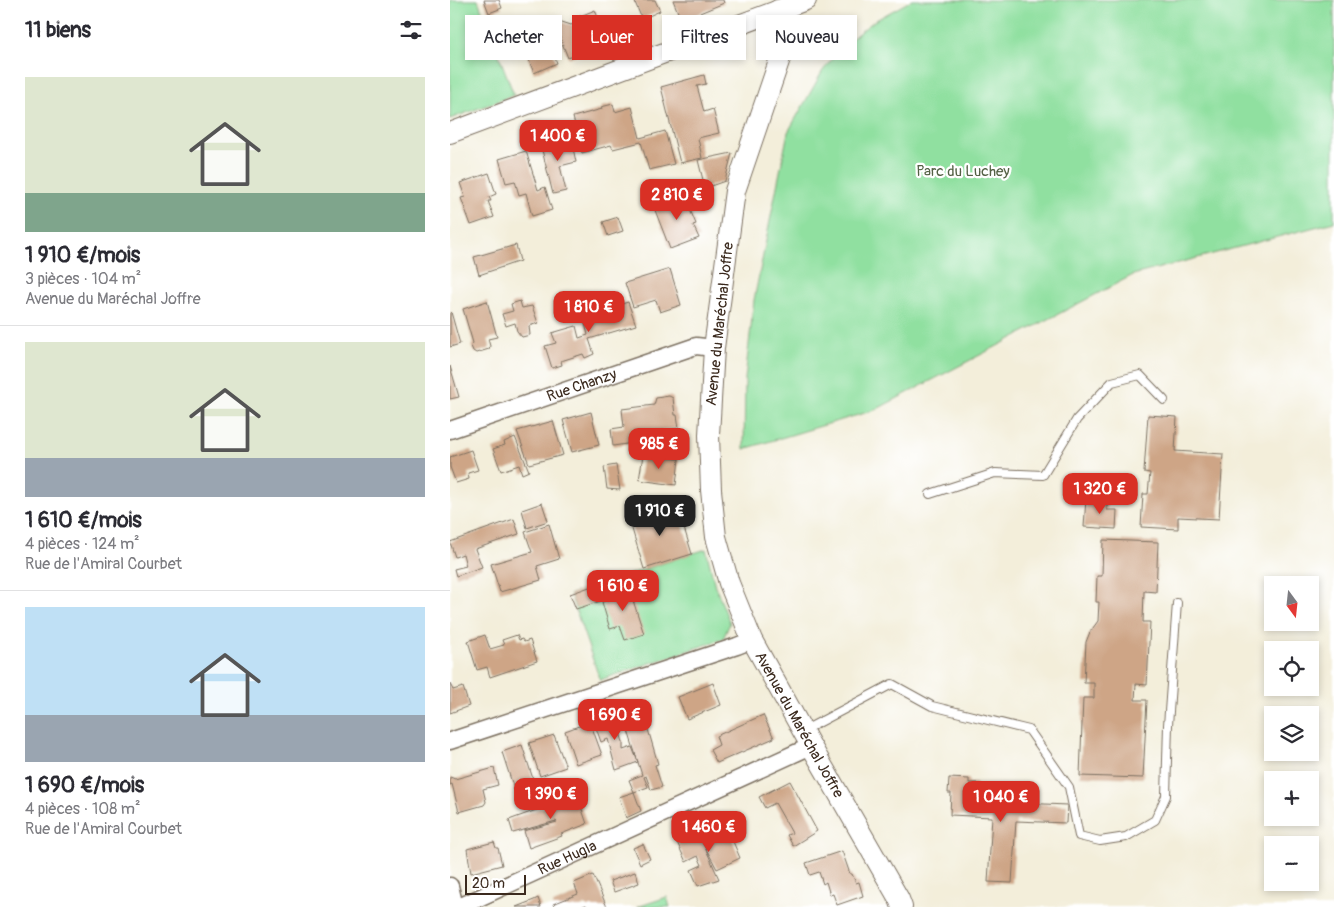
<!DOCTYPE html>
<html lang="fr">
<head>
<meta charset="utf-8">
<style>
	:root { --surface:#fff; --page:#f7f7f7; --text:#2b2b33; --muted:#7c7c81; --line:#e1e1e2; --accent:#d93025 }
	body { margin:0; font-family:Pangolin,sans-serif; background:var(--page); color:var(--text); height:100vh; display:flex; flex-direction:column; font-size:19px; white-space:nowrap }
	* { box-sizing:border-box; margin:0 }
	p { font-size:16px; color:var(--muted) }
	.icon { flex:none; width:28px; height:28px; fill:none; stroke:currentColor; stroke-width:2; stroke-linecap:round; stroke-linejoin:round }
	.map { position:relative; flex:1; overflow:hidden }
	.side { display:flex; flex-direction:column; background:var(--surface); width:450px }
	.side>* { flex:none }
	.hud { position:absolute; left:15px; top:15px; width:475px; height:45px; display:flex; gap:10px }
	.needle { width:32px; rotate:165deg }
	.buttons { position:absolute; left:814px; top:576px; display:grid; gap:10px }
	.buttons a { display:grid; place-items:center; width:55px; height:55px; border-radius:0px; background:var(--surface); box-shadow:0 2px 8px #0003; font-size:25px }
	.scale { position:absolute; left:15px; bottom:12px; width:61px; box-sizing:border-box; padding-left:5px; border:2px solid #3b2a1e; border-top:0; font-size:14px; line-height:18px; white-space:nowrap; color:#3b2a1e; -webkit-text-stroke:4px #fff; paint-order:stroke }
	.price { position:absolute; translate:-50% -42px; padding:0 11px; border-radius:10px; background:var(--accent); color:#fff; font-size:16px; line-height:32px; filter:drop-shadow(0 1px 2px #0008) }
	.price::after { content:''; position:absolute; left:50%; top:30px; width:15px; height:11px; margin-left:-8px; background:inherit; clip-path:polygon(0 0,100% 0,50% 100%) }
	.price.on { background:#222; color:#fff }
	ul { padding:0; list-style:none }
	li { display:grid; align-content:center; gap:10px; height:265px; padding:0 25px }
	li+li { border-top:1px solid var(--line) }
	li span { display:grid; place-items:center; height:155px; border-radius:0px; color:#555 }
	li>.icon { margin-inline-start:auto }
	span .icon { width:90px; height:90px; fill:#fffc; stroke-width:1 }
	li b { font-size:21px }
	h2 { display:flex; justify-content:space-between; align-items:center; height:60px; padding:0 25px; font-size:21px }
	.chip { padding:0 18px; border-radius:0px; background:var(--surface); box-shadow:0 2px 8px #0003; font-size:18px; line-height:45px }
	.chip.on { background:var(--accent); color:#fff }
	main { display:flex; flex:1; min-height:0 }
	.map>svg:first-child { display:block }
	.green { fill:#90e0a0; stroke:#66855f }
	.building { fill:#cea586 }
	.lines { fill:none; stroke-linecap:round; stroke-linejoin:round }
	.service-casing { stroke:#7b6f60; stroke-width:10 }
	.minor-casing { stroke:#7b6f60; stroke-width:19 }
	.tertiary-casing { stroke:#7b6f60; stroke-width:22 }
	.service { stroke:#fff; stroke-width:8 }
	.minor { stroke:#fff; stroke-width:16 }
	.tertiary { stroke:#fff; stroke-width:20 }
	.labels { text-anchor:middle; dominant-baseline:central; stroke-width:4.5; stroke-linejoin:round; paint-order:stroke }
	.park-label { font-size:15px; fill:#546145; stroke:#fff }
	.street-label { font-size:15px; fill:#3b2a1e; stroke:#fff }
</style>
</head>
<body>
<main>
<section class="side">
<h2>11 biens<svg class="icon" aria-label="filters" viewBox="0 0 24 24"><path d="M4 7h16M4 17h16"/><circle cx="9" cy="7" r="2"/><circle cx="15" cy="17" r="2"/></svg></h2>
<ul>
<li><span style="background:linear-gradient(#dfe7d0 75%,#7fa58c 0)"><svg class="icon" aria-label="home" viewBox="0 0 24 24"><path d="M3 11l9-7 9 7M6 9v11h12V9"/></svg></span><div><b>1 910 €/mois</b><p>3 pièces · 104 m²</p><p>Avenue du Maréchal Joffre</p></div></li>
<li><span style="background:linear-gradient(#dfe7d0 75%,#9aa5b1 0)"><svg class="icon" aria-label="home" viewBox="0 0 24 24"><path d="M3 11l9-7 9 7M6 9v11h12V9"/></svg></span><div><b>1 610 €/mois</b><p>4 pièces · 124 m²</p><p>Rue de l'Amiral Courbet</p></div></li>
<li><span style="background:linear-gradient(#bfe0f5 70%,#9aa5b1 0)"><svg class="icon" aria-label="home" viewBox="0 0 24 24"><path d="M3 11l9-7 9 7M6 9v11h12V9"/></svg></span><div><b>1 690 €/mois</b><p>4 pièces · 108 m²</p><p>Rue de l'Amiral Courbet</p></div></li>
</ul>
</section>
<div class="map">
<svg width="884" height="907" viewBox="0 0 884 907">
	<rect width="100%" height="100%" fill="#fff"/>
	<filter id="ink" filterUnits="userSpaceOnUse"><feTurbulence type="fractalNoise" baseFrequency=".02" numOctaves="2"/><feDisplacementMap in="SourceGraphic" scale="10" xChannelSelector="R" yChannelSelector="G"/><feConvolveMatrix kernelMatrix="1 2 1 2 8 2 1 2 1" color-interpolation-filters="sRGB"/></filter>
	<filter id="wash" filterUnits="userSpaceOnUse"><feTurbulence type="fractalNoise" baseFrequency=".0096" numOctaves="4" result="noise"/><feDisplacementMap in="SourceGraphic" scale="20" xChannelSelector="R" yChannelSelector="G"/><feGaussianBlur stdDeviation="1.12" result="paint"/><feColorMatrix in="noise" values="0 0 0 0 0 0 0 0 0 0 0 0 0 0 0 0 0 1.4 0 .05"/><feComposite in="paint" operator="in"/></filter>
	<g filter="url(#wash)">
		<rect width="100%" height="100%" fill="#f3eeda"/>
		<g class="green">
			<path d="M0 0H28L64 95 0 119Z"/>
			<path d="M462 0H884V222L683 275 425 410 294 449 295 379 304 300 338 132 372 72 382 59 406 35 424 21Z"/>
			<path d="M256 549 265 586 280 623 273 639 150 680 120 594Z"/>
			<path d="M217 897 220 907H187Z"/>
		</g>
		<g id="blocks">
			<g class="building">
				<path d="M34 0H49L52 8 39 13Z"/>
				<path d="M184 0H205L210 11 192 19Z"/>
				<path d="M223 0H273L274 3 245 15 248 25 232 30 228 22 231 20Z"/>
				<path d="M145 10 158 43 118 58 105 25 112 22 121 25 130 21 128 17Z"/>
				<path d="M92 25 107 63 84 73 72 43 81 40V34L84 28Z"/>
				<path d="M254 75 256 84 247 86 254 112 263 109 269 133 248 138 252 158 230 163 211 87Z"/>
				<path d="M163 104 165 112 182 107 190 138 215 131 224 164 199 170 191 142 163 149 161 145 132 153 123 117 152 109 151 107Z"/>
				<path d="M121 139 126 162 110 166 116 191 103 194 91 146Z"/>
				<path d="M76 151 88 190 95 187 102 210 82 216 76 193 69 195 65 181 56 183 49 159Z"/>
				<path d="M282 153 275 181 255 188 248 160Z"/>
				<path d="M39 173 46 194 39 197 41 201H38L44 217 21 225 11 198 15 197 10 183Z"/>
				<path d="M234 195 246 224 243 225 249 238 220 249 203 205Z"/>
				<path d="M168 217 173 231 158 236 153 222Z"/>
				<path d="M66 245 70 261 29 275 24 257Z"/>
				<path d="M220 269 231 305 210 312 206 300 183 307 175 283Z"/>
				<path d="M37 301 47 337 38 339 40 346 39 349 26 353 23 351 21 346 23 343 13 309Z"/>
				<path d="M70 301 72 308 82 306 88 323 79 326 80 335 72 337 67 331 65 323 56 326 52 314 63 311 61 304Z"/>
				<path d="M178 302 186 325 139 339 144 354 135 358 133 354 111 361 112 365 102 368 95 346 106 343 102 333 126 326 129 338 138 335 133 316Z"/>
				<path d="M1 312 10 344 0 347V313Z"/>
				<path d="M0 366 9 397 0 399Z"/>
				<path d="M219 396 223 398 225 415H227L229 428 182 435 183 443 163 446 161 429 174 427 172 409 204 405 206 398Z"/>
				<path d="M141 412 149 445 122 452 113 420Z"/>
				<path d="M698 415 727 417 725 451 773 454 769 519 728 517V529L691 527 693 494H698L700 473 694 472Z"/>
				<path d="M103 421 113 455 79 464 67 431Z"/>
				<path d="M65 437 79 471 72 474 69 465 51 471 43 449 55 445 54 442Z"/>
				<path d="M21 450 28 470 18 473 19 479 6 483 0 467V457Z"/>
				<path d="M193 455 229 459 226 485 189 480Z"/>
				<path d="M166 465 170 490 157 489 154 467Z"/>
				<path d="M636 499 657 501V510H667L666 529 634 527Z"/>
				<path d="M92 503 98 521 77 528 72 510Z"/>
				<path d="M227 505 242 554 194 569 179 519Z"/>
				<path d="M64 519 69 534 25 549 32 567 6 576 4 569 16 566 13 554 5 557 0 542Z"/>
				<path d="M99 524 109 559 87 566 91 580 50 592 41 564 82 552 75 532Z"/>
				<path d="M653 540 708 542 706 592 694 591 693 622H700L697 685 686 684 685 700H697L693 778 630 776 633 698H644V683H634L636 642 640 632 648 621 649 602H646L647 576H652Z"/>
				<path d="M177 582 194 634 175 640 170 626 160 629 152 602 161 599 158 588Z"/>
				<path d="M145 585 151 601 126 609 120 594Z"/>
				<path d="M35 635 40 649 54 645 52 640 67 635 69 640 72 639 74 642 80 640 87 661 40 677 37 667 27 670 18 641Z"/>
				<path d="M263 683 271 705 237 719 228 697Z"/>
				<path d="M0 684 3 690 13 687 19 706 0 713Z"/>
				<path d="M164 713 173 742V750L182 747 188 762 166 770 158 739 151 742 143 719Z"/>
				<path d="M313 715 324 738 267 763 260 750 269 745 266 736Z"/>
				<path d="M195 719 208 764 205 765 212 787 201 790 196 776 194 777 198 787 184 792 179 780 192 775 176 724Z"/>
				<path d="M140 722 152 755 126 764 115 731Z"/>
				<path d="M104 735 116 767 90 776 79 743Z"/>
				<path d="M72 745 85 785 65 792 52 752Z"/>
				<path d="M44 768 48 785 33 789 36 802 34 805 9 812 2 784 0 785V777L5 779Z"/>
				<path d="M499 778 519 779V783H527V801L617 805 616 823 566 821 562 883 538 882 542 817 500 815 501 793H498Z"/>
				<path d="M340 781 367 831 343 846 337 835 342 833 325 803 315 808 309 797Z"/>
				<path d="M126 792 137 824 111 834 112 836 79 848 74 831 107 822 106 821 63 833 59 820 100 805 99 802Z"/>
				<path d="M184 792 191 811 176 818 169 797Z"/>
				<path d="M276 825 290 858 267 869 253 843 269 879 248 886 241 870 252 865 248 856 236 862 226 840 247 831 250 837Z"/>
				<path d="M44 842 46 848H48L52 865 21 873 17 849Z"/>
				<path d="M193 844 200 859 190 864 183 848Z"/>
				<path d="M392 851 400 874H402L406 883 409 882 413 896 387 905 383 894 380 895 376 882 373 884 369 872 360 875 356 863Z"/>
				<path d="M185 872 189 883 164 892 160 881Z"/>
				<path d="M143 875 157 907H137L136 905 131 907H104L103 904 128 894 124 883Z"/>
				<path d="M88 898 91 907H66L84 900Z"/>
			</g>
		</g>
	</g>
	<g filter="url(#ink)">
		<use href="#blocks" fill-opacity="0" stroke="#7b6f60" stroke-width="1"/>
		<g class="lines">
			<g class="service-casing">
				<g id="service">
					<path d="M480 494 545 473 593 475 627 419 662 382 690 375 714 400"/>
					<path d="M353 731 442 684 482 706 579 730 619 787 629 836 650 841 676 837 705 820 716 796 718 725 727 603"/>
				</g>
			</g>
			<g class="minor-casing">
				<g id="minor">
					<path id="s1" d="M0 430 246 346 264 348"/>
					<path d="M0 741 287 646 302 640"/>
					<path d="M0 886 5 907"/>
					<path id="s2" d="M9 907 361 746"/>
				</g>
			</g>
			<g class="tertiary-casing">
				<g id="tertiary">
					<path id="s3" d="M328 10 341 26 285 191 264 348 259 435 261 490 266 537 279 583 302 640 361 746 449 899 452 907"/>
					<path d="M0 133 356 0"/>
				</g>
			</g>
			<use href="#service" class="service"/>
			<use href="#minor" class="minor"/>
			<use href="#tertiary" class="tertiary"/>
		</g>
	</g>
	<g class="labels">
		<g class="park-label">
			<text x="513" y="171">Parc du Luchey</text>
		</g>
		<g class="street-label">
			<text transform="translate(270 324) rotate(-84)">Avenue du Maréchal Joffre</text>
			<text stroke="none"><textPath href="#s1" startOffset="139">Rue Chanzy</textPath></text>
			<text stroke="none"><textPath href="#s3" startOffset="749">Avenue du Maréchal Joffre</textPath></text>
			<text stroke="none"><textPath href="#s2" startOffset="119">Rue Hugla</textPath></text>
		</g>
	</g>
</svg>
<div class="buttons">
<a><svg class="needle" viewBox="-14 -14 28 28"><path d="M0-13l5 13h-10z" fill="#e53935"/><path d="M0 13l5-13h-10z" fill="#7c7c81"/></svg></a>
<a><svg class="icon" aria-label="locate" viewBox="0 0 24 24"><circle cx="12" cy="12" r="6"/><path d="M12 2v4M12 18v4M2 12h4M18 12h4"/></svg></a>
<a><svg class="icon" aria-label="layers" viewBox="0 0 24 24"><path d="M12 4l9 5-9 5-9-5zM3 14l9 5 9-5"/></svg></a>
<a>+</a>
<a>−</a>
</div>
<div class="scale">20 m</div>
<b class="price" style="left:108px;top:162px">1 400 €</b>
<b class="price" style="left:227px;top:221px">2 810 €</b>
<b class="price" style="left:139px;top:333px">1 810 €</b>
<b class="price" style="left:209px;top:470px">985 €</b>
<b class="price" style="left:650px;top:515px">1 320 €</b>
<b class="price on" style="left:210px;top:537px">1 910 €</b>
<b class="price" style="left:173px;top:612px">1 610 €</b>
<b class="price" style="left:165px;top:741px">1 690 €</b>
<b class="price" style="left:101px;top:820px">1 390 €</b>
<b class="price" style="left:551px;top:823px">1 040 €</b>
<b class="price" style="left:259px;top:853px">1 460 €</b>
<div class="hud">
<a class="chip">Acheter</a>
<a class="chip on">Louer</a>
<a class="chip">Filtres</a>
<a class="chip">Nouveau</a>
</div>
</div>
</main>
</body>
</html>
